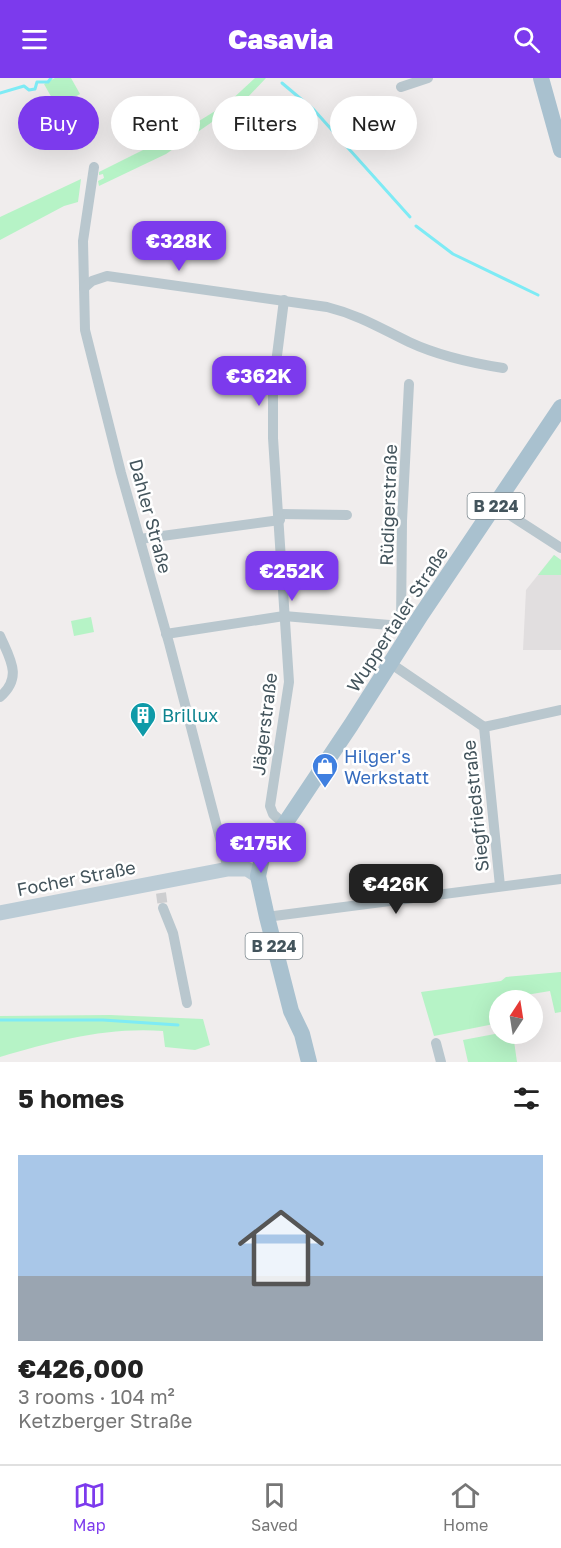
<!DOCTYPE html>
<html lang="en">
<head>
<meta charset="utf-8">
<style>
	:root { --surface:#fff; --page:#f6f6f6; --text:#222; --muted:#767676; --line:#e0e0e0; --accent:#7c3aed }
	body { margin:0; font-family:"Golos Text",sans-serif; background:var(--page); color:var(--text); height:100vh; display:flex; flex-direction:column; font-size:22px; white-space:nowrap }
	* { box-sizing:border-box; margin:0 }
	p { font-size:20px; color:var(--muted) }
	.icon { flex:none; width:33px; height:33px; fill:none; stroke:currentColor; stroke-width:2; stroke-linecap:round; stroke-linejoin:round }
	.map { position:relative; height:984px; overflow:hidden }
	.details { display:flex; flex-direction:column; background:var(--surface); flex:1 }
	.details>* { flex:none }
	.top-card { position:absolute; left:18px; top:18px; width:525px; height:54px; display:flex; gap:12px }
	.needle { width:39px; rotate:12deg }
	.buttons { position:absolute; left:489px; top:912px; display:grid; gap:12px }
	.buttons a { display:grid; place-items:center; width:54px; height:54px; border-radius:50%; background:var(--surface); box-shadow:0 6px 24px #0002; font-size:30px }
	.price { position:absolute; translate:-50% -51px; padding:0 14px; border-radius:12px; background:var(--accent); color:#fff; font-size:20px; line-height:39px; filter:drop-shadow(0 2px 3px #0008) }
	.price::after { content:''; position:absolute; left:50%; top:36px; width:18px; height:14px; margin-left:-9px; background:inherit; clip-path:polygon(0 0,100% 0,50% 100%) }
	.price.selected { background:#222; color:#fff }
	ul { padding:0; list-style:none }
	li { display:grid; align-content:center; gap:12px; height:318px; padding:0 18px }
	li span { display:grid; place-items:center; height:186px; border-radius:0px; color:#555 }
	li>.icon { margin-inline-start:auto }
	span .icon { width:108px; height:108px; fill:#fffc; stroke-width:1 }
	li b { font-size:26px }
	h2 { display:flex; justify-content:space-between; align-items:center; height:72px; padding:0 18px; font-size:26px }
	.tag { padding:0 21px; border-radius:27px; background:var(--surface); box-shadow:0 6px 24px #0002; font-size:21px; line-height:54px }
	.tag.selected { background:var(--accent); color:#fff }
	header { display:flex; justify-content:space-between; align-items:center; height:78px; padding:0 18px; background:var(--accent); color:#fff; font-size:27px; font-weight:800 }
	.tab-bar { display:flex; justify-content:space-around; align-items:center; height:84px; border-top:2px solid var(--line); background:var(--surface); font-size:16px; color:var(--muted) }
	.tab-bar a { display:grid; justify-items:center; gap:3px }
	.tab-bar .selected { color:var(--accent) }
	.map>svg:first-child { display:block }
	.education { fill:#e1dedf }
	.green { fill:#b6f3c6 }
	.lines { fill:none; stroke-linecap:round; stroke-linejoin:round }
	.stream { stroke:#7eebf5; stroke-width:3 }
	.minor-tunnel { stroke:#cdced0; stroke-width:10; stroke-dasharray:10 5; stroke-linecap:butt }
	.minor { stroke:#b9c7ce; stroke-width:10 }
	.secondary { stroke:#bbccd6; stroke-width:15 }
	.primary { stroke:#a9c1cf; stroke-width:16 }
	.labels { text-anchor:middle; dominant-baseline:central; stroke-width:5; stroke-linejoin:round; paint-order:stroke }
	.shield { fill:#fff; stroke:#7b878d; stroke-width:1.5 }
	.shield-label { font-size:16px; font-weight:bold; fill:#43545c }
	.street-label { font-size:18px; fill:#43545c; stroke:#fff }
	.culture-label { font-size:18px; fill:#0d838f; stroke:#fff; text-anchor:start }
	.shop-label { font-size:18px; fill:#366cbe; stroke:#fff; text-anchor:start }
</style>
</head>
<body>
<header><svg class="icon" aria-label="menu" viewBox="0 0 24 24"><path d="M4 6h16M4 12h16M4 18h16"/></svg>Casavia<svg class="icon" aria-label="search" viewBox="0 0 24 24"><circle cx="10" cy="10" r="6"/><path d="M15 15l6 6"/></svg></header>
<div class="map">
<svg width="561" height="984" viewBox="0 0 561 984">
	<rect width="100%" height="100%" fill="#f0eded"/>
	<path class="education" d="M554 477 561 482V572H523L526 512Z"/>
	<g class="green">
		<path d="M55 0H71L80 16 57 29 44 6Z"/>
		<path d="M255 0H266L229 39 225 35 166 76 99 108 98 103 104 100 103 96 99 97V94L191 48 228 25Z"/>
		<path d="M81 101 78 124 64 128 0 162V139Z"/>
		<path d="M554 477 561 482V497H538Z"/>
		<path d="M91 539 94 554 74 558 71 543Z"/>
		<path d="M561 894V934L555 935 550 913 502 921 500 922 499 945 434 958 421 914 501 903 506 899Z"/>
		<path d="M110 937 203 941 210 967 195 972 165 969 163 953C106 949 55 963 0 979V938Z"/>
		<path d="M500 955 513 956 517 984H468L463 962Z"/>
	</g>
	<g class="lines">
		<g class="stream">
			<path d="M282 5 314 32 410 139"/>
			<path d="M0 15 24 8 29 12 35 11 37 4H48L51 0"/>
			<path d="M416 148 453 176 538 217"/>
			<path d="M0 942H103L178 947"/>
		</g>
		<path class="minor-tunnel" d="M161 815 163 830"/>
		<g class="minor">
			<path d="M401 9 428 0"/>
			<path d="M94 89 83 163 85 252 121 395 169 565 228 791"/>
			<path d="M84 210 92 203 107 198 327 229C359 237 380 250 409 264 439 278 471 285 503 290"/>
			<path d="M496 428 561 470"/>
			<path d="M279 436 347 437"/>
			<path d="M140 461 280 442"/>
			<path d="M401 548 402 443 409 306"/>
			<path d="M166 556 284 538 401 548 411 553"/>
			<path d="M0 558C10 581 23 599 0 619"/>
			<path d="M390 585 484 649 500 808"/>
			<path d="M484 649 561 632"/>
			<path d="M284 746 273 736 270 728 289 604 273 360V309L284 222"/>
			<path d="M163 830 173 855 187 925"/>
			<path d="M274 838 561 801"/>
			<path d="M436 965 441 984"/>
		</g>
		<path class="secondary" d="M0 835 228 791H247L258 798"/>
		<g class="primary">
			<path d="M541 0 561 72"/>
			<path d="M309 984 302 956 291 933 267 839 258 798 262 780 351 647 421 537 561 329"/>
		</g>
	</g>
	<defs>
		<g id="building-pin" transform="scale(1.35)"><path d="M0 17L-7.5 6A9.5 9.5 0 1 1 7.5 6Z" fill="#0f9aa8" stroke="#fff"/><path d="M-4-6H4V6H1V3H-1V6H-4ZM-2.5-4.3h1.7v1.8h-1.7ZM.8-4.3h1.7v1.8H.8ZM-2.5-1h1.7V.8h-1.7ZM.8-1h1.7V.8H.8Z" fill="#fff"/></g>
		<g id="shop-pin" transform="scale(1.35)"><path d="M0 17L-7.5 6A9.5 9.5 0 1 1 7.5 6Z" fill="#3f7fe0" stroke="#fff"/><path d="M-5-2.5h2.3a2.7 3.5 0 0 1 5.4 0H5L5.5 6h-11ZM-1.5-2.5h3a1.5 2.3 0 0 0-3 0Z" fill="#fff"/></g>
	</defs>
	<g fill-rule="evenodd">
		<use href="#building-pin" x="143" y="637"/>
		<use href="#shop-pin" x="325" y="688"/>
	</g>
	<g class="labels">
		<g class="shield">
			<rect x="467.5" y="415" width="57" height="26" rx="4.5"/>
			<rect x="245.5" y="855" width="57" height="26" rx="4.5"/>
		</g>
		<g class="shield-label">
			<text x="496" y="428">B 224</text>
			<text x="274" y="868">B 224</text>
		</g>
		<g class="street-label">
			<text transform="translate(388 427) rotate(-88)">Rüdigerstraße</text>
			<text transform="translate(151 438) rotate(75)">Dahler Straße</text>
			<text transform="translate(397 541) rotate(-57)">Wuppertaler Straße</text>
			<text transform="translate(264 646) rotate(-83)">Jägerstraße</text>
			<text transform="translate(475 728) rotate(-96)">Siegfriedstraße</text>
			<text transform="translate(76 800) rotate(-11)">Focher Straße</text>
		</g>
		<g class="culture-label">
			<text x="162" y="637">Brillux</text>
		</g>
		<g class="shop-label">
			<text x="344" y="678">Hilger's<tspan x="344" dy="21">Werkstatt</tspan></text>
		</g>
	</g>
</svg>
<div class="buttons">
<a><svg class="needle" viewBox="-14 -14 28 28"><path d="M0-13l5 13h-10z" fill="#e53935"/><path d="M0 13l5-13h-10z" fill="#767676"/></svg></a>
</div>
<b class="price" style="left:179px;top:194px">€328K</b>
<b class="price" style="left:259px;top:329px">€362K</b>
<b class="price" style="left:292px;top:524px">€252K</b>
<b class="price" style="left:261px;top:796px">€175K</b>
<b class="price selected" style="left:396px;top:837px">€426K</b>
<div class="top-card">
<a class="tag selected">Buy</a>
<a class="tag">Rent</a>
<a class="tag">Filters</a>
<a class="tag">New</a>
</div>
</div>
<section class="details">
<h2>5 homes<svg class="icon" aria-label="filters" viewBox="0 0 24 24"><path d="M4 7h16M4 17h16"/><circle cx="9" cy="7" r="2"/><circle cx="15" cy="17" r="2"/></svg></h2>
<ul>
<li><span style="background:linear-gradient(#a9c7e8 65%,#9aa5b1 0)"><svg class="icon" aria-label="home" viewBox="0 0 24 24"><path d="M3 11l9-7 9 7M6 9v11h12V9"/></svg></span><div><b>€426,000</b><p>3 rooms · 104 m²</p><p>Ketzberger Straße</p></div></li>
</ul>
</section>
<nav class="tab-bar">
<a class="selected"><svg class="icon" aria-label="map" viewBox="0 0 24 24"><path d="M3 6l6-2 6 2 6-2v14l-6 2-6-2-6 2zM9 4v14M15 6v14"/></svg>Map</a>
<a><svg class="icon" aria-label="saved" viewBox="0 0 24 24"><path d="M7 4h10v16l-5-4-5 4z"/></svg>Saved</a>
<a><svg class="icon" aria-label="home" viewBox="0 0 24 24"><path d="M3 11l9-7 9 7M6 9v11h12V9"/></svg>Home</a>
</nav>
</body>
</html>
